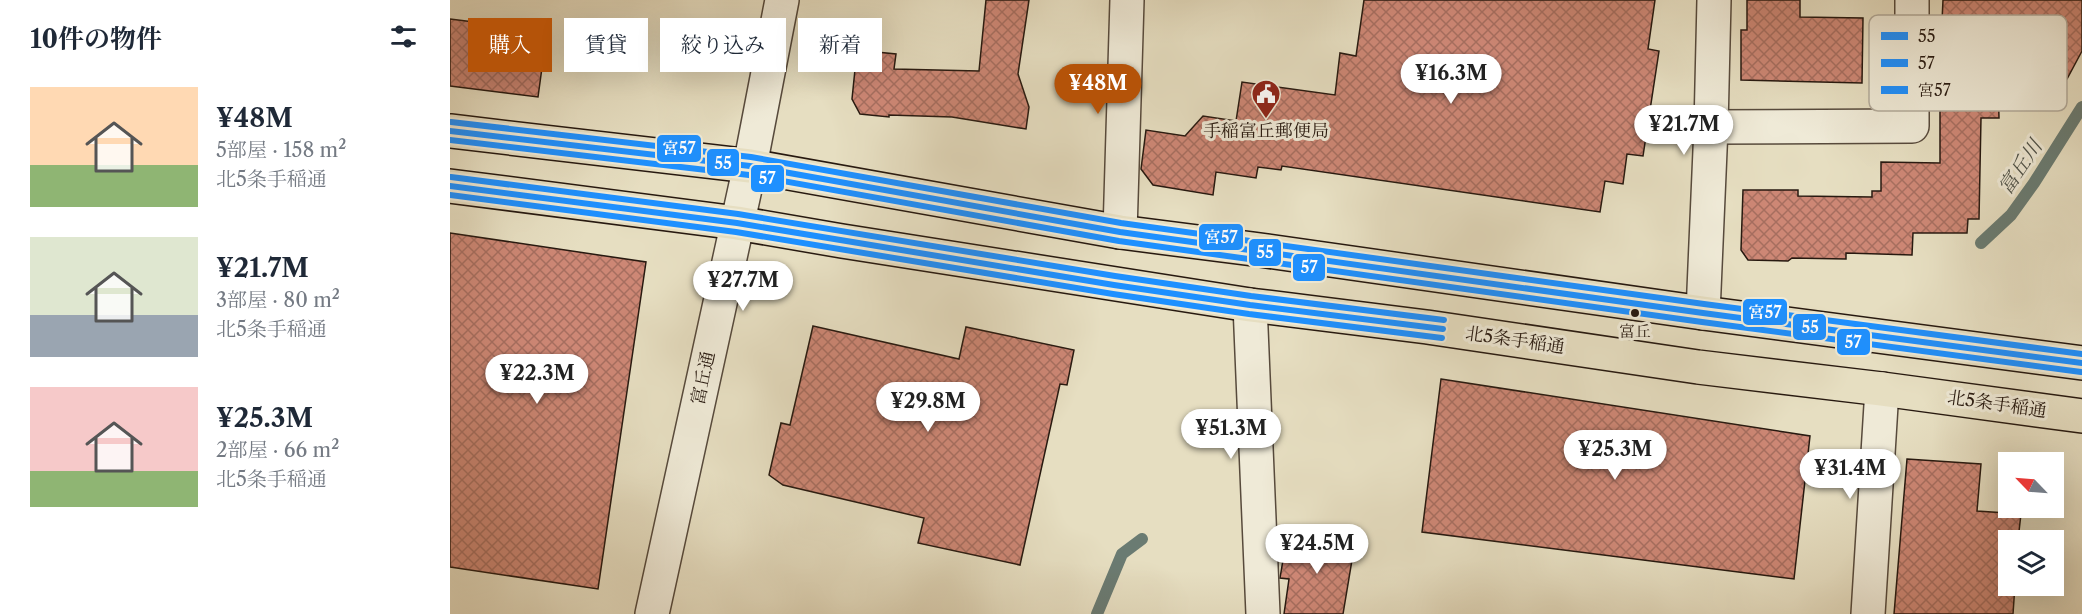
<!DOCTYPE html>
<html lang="ja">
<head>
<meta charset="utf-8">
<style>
	:root { --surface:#fff; --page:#f2f2f3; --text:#1f2937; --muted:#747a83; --accent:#b45309 }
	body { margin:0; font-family:"Libre Caslon Text","Noto Serif JP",serif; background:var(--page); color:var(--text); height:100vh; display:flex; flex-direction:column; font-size:22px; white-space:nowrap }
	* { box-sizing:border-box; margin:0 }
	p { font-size:20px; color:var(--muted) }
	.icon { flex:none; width:33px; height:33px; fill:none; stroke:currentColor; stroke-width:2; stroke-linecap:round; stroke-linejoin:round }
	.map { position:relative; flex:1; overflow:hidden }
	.sheet { display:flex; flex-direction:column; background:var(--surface); width:450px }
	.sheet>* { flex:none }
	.banner { position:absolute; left:18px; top:18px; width:570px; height:54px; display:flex; gap:12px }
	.needle { width:39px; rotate:295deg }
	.fabs { position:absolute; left:1548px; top:452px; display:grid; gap:12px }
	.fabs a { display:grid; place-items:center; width:66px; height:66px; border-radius:0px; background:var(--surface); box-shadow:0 6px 24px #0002; font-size:30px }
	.price { position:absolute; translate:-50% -51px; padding:0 14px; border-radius:21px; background:#fff; color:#222; font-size:20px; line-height:39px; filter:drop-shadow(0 2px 3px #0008) }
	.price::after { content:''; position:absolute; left:50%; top:36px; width:18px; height:14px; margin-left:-9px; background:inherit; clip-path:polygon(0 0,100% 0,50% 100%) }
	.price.selected { background:var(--accent); color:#fff }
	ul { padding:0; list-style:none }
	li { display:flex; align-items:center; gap:18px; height:150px; padding:0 30px }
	li span { display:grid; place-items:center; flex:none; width:168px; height:120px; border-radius:0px; color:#555 }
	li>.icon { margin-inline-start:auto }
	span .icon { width:72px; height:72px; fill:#fffc; stroke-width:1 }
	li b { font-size:26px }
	h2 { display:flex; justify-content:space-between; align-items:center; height:72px; padding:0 30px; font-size:26px }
	.pill { padding:0 21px; border-radius:0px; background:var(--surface); box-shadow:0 6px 24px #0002; font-size:21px; line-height:54px }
	.pill.selected { background:var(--accent); color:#fff }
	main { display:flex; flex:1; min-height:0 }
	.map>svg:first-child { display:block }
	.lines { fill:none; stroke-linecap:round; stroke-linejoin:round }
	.stream { stroke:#6a7b72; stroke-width:12 }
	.building { fill:url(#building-cross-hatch); stroke:#271910; stroke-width:1.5 }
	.minor-casing { stroke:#574a3c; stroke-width:36 }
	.highway-casing { stroke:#271910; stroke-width:36 }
	.minor { stroke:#efead7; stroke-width:33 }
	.highway { stroke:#e6dec1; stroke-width:33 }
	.bus-1-casing { stroke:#efead7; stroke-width:10 }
	.bus-2-casing { stroke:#efead7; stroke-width:10 }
	.bus-3-casing { stroke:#efead7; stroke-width:10 }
	.bus-1 { stroke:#1e90ff; stroke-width:6 }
	.bus-2 { stroke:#1e90ff; stroke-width:6 }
	.bus-3 { stroke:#1e90ff; stroke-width:6 }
	.bus-dot { fill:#271910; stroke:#efead7; stroke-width:2 }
	.labels { text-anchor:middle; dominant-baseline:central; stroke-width:6; stroke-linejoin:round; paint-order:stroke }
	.bus-label { font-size:16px; fill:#271910; stroke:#efead7 }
	.poi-label { font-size:18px; fill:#271910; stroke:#efead7 }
	.street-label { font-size:18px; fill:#271910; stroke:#efead7 }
	.water-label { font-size:20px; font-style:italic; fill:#4e5249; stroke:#efead7 }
	.key { fill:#efead7; stroke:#b3ab9b; stroke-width:1.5 }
	.key-label { font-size:16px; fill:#271910 }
	.line-badge { stroke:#efead7; stroke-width:2 }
	.badge-label { font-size:16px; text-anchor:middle; font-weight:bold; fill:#fff }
</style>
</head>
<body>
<main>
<section class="sheet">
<h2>10件の物件<svg class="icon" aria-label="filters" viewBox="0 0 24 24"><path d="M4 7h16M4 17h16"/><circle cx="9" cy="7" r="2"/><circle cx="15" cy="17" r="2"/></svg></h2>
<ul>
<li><span style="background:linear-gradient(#ffd9b3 65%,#8fb573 0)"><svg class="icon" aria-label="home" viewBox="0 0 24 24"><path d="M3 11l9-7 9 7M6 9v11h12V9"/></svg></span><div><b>¥48M</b><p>5部屋 · 158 m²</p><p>北5条手稲通</p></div></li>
<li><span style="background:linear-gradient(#dfe7d0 65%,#9aa5b1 0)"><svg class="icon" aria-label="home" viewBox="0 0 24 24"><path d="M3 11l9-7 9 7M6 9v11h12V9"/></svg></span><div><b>¥21.7M</b><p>3部屋 · 80 m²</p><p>北5条手稲通</p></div></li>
<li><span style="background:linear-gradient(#f6c9c9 70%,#8fb573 0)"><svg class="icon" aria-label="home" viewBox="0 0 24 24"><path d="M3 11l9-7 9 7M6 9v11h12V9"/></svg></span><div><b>¥25.3M</b><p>2部屋 · 66 m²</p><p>北5条手稲通</p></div></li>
</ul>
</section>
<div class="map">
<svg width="1632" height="614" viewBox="0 0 1632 614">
	<defs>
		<pattern id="building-cross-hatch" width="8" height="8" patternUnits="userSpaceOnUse" patternTransform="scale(1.5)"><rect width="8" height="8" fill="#cd8775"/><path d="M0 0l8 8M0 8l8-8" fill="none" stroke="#a66e5f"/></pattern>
	</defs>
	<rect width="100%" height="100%" fill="#e6dec1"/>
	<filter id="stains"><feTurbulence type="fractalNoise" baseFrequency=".00333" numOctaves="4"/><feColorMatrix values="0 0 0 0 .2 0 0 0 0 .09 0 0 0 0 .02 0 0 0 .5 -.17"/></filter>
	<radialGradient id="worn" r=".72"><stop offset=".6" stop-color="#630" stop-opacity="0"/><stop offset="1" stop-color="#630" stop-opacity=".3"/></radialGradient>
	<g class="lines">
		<g class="stream">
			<path d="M1531 243 1561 215 1584 183 1632 107"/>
			<path d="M647 614 672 554 692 539"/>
		</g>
	</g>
	<g class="building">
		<path d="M536 0H579L568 74 579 107 576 129 502 117 439 115V117L410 114 402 99 407 50 446 54 444 69 529 71Z"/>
		<path d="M914 0H1205L1198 49 1209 51 1193 156 1177 154 1173 184 1155 181 1150 212 832 166 831 170 808 167 806 178 766 172 763 195 703 185 691 169 696 130 735 136 753 116 786 121 792 82 885 95 890 53 906 56Z"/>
		<path d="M1297 0H1350V17L1413 18 1412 83 1291 80V30H1297Z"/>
		<path d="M1493 0H1632V51L1617 79H1548L1549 118H1531L1529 219H1518L1517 233H1463L1462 255 1396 253V259L1342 258 1338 261 1298 260 1291 250 1293 190H1348V196L1422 197V191H1431V162L1490 163V63Z"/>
		<path d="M0 19 97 31 88 97 0 86Z"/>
		<path d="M0 233 196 262 148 589 0 567Z"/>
		<path d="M363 326 509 359 516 327 624 350 617 385 610 384 570 565 468 543 474 518 333 485 319 475 331 423 340 425Z"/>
		<path d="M991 379 1360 436 1344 579 972 532Z"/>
		<path d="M1457 459 1531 464 1527 511 1571 514 1568 540H1558V585H1565L1563 614H1444Z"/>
		<path d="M854 534 905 542 893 614H834L839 579 830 578 836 542 853 544Z"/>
	</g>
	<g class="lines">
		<g class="minor-casing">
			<g id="minor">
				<path d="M1261 127 1462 126V0"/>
				<path d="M670 232 677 0"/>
				<path d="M800 305 813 614"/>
				<path d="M1253 313 1261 127 1264 0"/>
				<path d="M202 614 300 166 332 0"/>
				<path d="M1418 614 1432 389"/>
			</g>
		</g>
		<g class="highway-casing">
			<g id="highway">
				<path d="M0 131 300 166 670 232 803 249 1253 313 1632 363"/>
				<path d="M0 186 287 223 392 241 800 305 977 327 1248 367 1432 389 1632 416"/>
			</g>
		</g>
		<use href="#minor" class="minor"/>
		<use href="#highway" class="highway"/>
		<g class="bus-1-casing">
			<g id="bus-1">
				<path d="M0 131 300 166 670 232 1253 313 1632 363"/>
				<path d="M0 186 287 223 664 285 800 305 993 329"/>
			</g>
		</g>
		<g class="bus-2-casing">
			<g id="bus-2">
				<path d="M0 140 299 175 669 241 1252 322 1631 372"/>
				<path d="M0 195 286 232 663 294 799 314 992 338"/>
			</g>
		</g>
		<g class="bus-3-casing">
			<g id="bus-3">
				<path d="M1 122 301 157 671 223 1254 304 1632 354"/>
				<path d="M1 177 288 214 665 276 801 296 994 320"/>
			</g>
		</g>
		<use href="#bus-1" class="bus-1"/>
		<use href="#bus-2" class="bus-2"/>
		<use href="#bus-3" class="bus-3"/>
	</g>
	<defs>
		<g id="civic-pin" transform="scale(1.5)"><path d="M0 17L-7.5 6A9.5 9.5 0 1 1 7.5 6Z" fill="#8f2418" stroke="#efead7"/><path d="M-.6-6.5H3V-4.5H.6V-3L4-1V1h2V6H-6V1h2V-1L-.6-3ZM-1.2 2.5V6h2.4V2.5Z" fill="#fff"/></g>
	</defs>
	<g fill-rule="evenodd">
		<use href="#civic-pin" x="816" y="94"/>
	</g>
	<circle class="bus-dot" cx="1185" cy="313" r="5"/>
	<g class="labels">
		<g class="bus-label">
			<text x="1185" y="331">富丘</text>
		</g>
		<g class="poi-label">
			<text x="816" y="131">手稲富丘郵便局</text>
		</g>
		<g class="street-label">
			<text transform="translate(1065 340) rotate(8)">北5条手稲通</text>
			<text transform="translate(253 378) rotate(-78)">富丘通</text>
			<text transform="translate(1547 404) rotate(8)">北5条手稲通</text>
		</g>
		<g class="water-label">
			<text transform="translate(1570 167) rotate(-56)">富丘川</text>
		</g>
	</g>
	<rect x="1419" y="15" width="198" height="96" rx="9" class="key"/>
	<rect x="1431" y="32" width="27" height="8" fill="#1e90ff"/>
	<rect x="1431" y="59" width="27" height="8" fill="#1e90ff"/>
	<rect x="1431" y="86" width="27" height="8" fill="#1e90ff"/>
	<g class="key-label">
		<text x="1468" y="42">55</text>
		<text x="1468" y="69">57</text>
		<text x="1468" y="96">宮57</text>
	</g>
	<g class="line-badge">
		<rect x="206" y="134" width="46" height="29" rx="6" fill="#1e90ff"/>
		<rect x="256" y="148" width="34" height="29" rx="6" fill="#1e90ff"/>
		<rect x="300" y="164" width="35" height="29" rx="6" fill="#1e90ff"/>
		<rect x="748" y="223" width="46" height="28" rx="6" fill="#1e90ff"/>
		<rect x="798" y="238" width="34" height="29" rx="6" fill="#1e90ff"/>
		<rect x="842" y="253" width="34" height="29" rx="6" fill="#1e90ff"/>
		<rect x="1292" y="298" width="46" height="28" rx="6" fill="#1e90ff"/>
		<rect x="1342" y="313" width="35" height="28" rx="6" fill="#1e90ff"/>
		<rect x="1386" y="328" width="35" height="28" rx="6" fill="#1e90ff"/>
	</g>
	<g class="badge-label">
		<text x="229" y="154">宮57</text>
		<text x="273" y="169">55</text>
		<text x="317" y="184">57</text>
		<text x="771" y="243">宮57</text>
		<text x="815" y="258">55</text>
		<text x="859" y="273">57</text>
		<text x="1315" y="318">宮57</text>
		<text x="1360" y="333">55</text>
		<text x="1403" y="348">57</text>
	</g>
	<rect width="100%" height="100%" filter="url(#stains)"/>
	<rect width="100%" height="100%" fill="url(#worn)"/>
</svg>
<div class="fabs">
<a><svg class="needle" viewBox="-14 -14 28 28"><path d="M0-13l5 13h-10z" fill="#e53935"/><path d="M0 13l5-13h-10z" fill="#747a83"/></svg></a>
<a><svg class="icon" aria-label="layers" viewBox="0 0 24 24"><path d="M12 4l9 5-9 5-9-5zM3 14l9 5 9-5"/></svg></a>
</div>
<b class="price" style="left:1001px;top:105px">¥16.3M</b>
<b class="price selected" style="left:648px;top:115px">¥48M</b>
<b class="price" style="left:1234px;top:156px">¥21.7M</b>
<b class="price" style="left:293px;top:312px">¥27.7M</b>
<b class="price" style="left:87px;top:405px">¥22.3M</b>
<b class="price" style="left:478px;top:433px">¥29.8M</b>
<b class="price" style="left:781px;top:460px">¥51.3M</b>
<b class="price" style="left:1165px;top:481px">¥25.3M</b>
<b class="price" style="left:1400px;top:500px">¥31.4M</b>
<b class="price" style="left:867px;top:575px">¥24.5M</b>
<div class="banner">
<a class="pill selected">購入</a>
<a class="pill">賃貸</a>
<a class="pill">絞り込み</a>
<a class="pill">新着</a>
</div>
</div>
</main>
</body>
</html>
